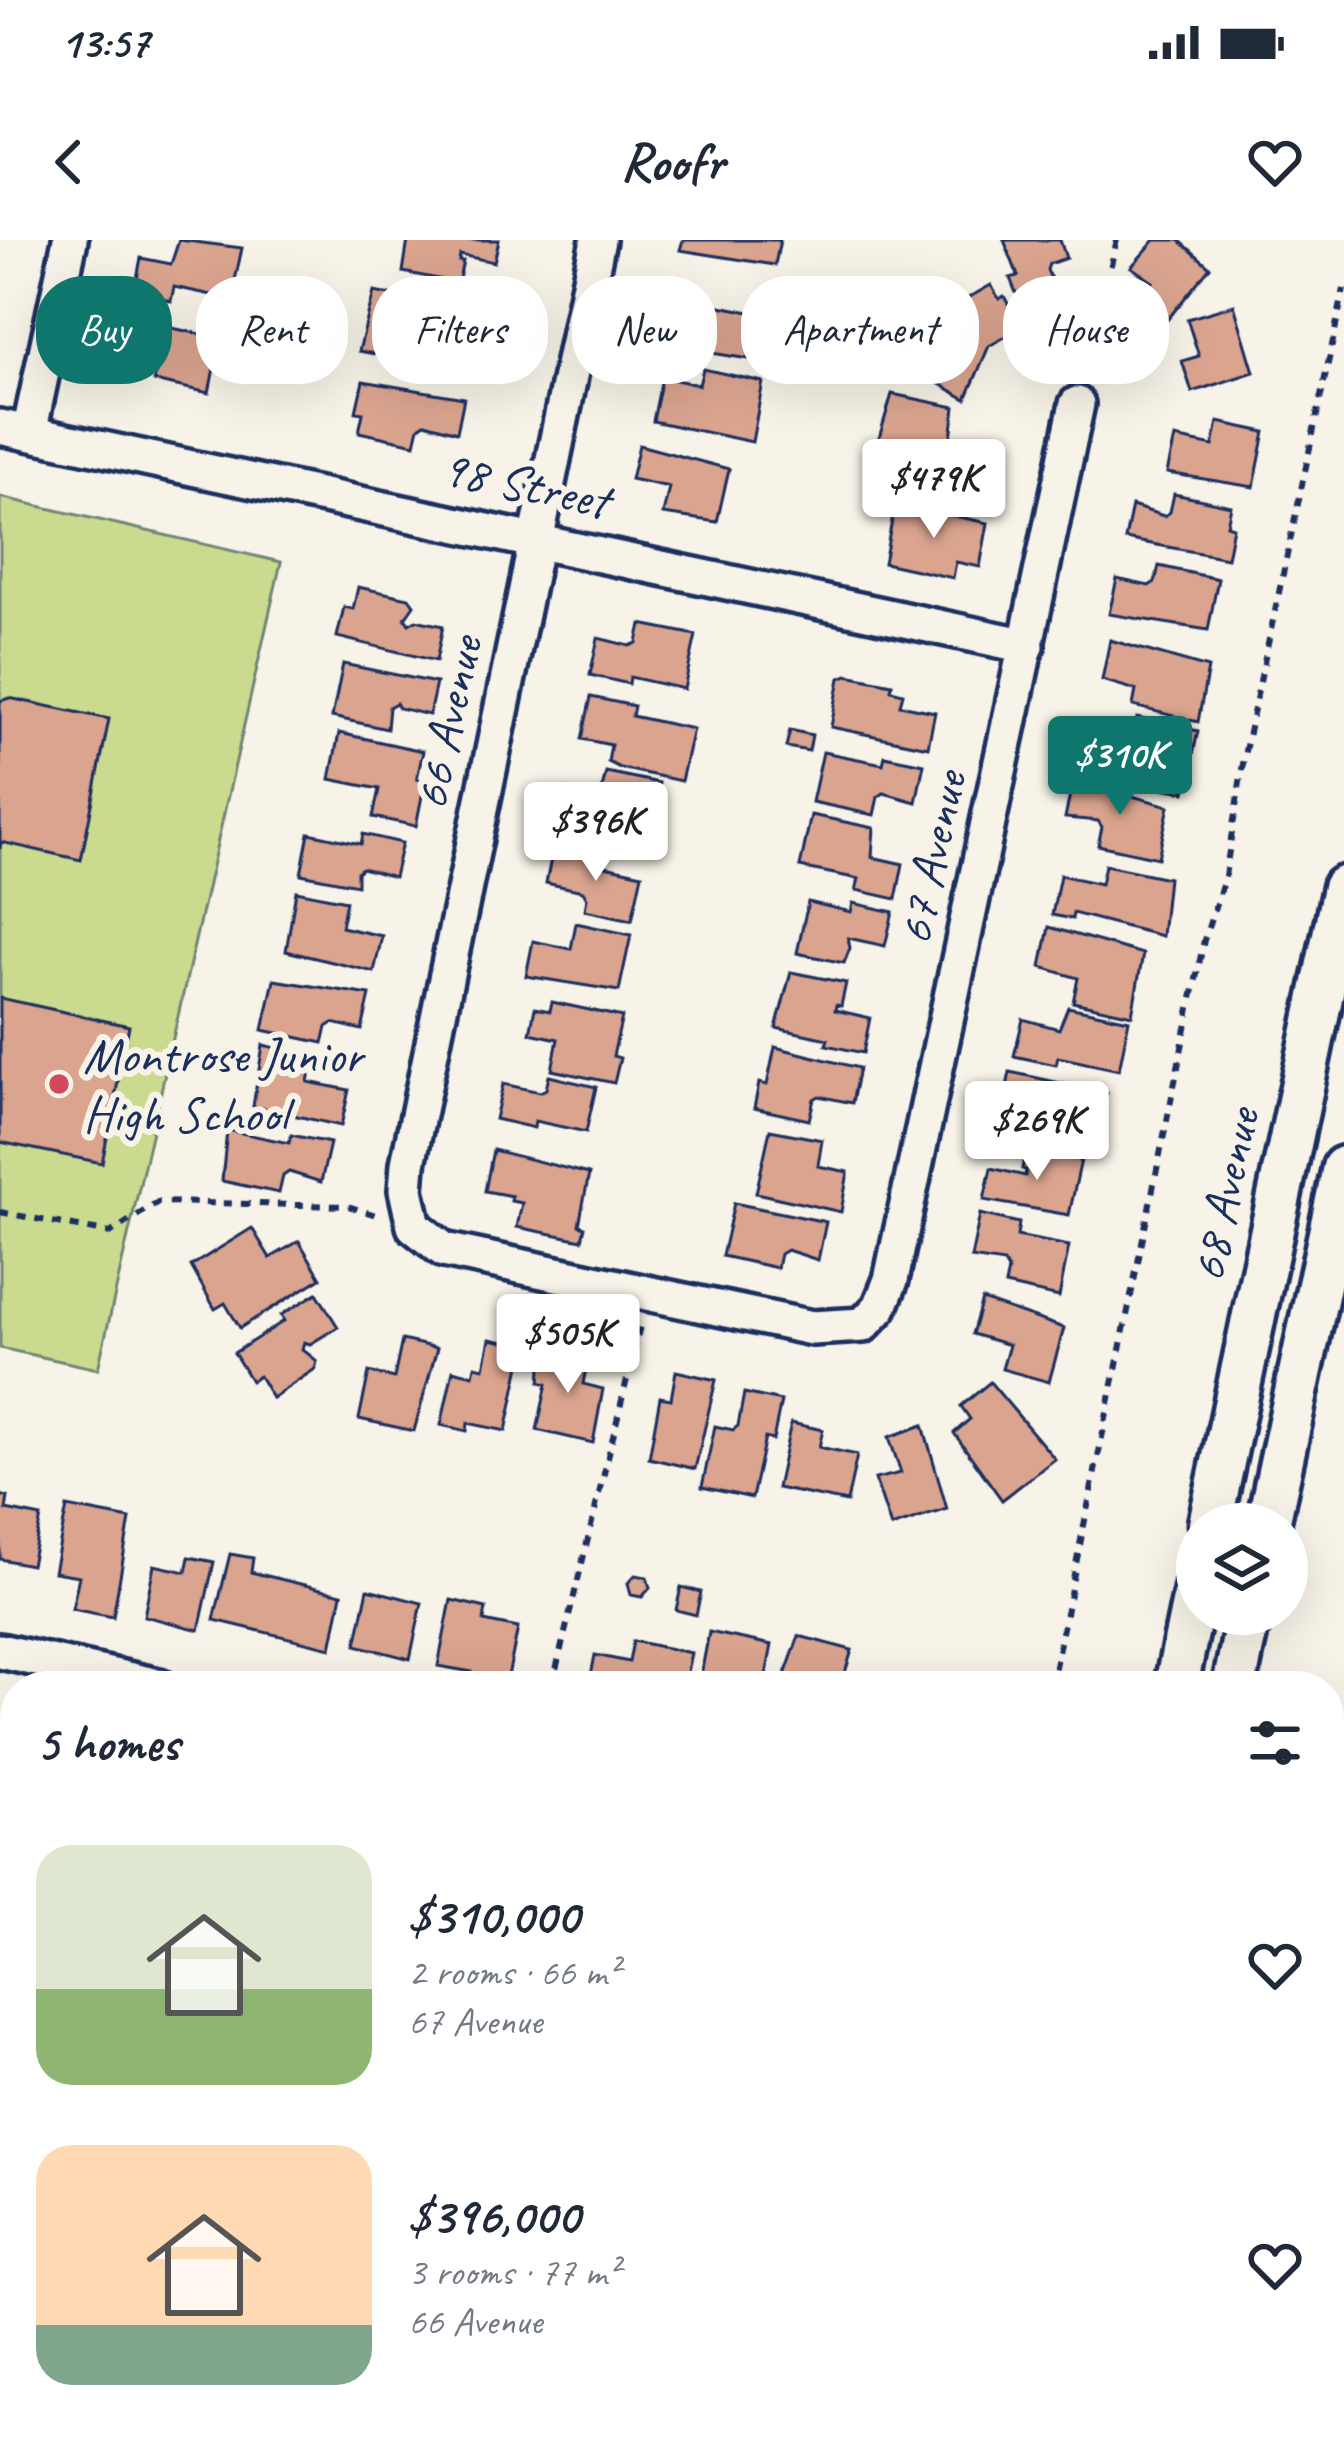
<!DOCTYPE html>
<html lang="en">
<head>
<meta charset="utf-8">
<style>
	:root { --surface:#fff; --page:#f2f2f3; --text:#1f2937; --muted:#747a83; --accent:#0f766e }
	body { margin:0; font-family:Caveat,sans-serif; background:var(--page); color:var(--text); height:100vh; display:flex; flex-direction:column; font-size:45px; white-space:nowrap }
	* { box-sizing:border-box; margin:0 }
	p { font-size:39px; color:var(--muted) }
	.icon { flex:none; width:66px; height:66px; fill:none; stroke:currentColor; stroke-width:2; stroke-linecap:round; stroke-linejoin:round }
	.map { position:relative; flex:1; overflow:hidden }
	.side { position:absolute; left:0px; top:1431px; width:1344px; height:771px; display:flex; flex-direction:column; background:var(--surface); border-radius:48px 48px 0 0; box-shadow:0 12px 48px #0002 }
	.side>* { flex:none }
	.top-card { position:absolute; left:36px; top:36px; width:1272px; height:108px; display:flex; gap:24px }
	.fabs { position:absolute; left:1176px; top:1263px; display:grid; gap:24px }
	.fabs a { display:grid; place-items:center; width:132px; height:132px; border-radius:50%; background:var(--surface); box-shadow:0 12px 48px #0002; font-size:60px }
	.price { position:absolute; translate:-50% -102px; padding:0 27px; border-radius:12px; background:#fff; color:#222; font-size:39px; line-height:78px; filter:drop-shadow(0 3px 6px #0008) }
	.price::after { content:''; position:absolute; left:50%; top:72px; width:36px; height:27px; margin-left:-18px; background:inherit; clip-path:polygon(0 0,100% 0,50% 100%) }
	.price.current { background:var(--accent); color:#fff }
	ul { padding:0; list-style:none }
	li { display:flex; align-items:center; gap:36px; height:300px; padding:0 36px }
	li span { display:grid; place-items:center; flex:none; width:336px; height:240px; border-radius:36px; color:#555 }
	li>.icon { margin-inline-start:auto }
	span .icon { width:144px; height:144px; fill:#fffc; stroke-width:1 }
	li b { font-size:51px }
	h2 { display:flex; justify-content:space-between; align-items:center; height:144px; padding:0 36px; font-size:51px }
	.pill { padding:0 42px; border-radius:48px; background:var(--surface); box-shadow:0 12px 48px #0002; font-size:42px; line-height:108px }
	.pill.current { background:var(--accent); color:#fff }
	.status { display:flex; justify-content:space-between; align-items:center; height:84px; padding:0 60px; background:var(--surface); direction:ltr }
	.status svg { height:33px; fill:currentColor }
	header { display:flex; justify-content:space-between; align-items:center; height:156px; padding:0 36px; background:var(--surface); font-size:54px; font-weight:700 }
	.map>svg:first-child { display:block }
	.green { fill:#cadb8f; stroke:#728576; stroke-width:3 }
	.building { fill:#daa48f; stroke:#1b2f5e; stroke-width:3 }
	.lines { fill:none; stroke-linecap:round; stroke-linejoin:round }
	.minor-casing { stroke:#1b2f5e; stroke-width:42 }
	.major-casing { stroke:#1b2f5e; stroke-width:51 }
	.path { stroke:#1b2f5e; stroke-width:6; stroke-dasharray:9 9; stroke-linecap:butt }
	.minor { stroke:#f7f3e8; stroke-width:33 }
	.major { stroke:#f7f3e8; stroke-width:42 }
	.poi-dot { fill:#d1495b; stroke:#f7f3e8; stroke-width:4.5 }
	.labels { text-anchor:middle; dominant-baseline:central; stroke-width:12; stroke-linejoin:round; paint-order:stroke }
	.street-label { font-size:51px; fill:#1b2f5e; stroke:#f7f3e8 }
	.poi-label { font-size:51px; fill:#1b2f5e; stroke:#f7f3e8; text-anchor:start }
</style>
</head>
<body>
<div class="status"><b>13:57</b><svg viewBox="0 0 49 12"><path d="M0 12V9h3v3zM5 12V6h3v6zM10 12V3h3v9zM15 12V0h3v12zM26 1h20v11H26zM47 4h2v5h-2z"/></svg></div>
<header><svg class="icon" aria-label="back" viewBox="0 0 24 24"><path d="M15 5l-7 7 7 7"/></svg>Roofr<svg class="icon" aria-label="heart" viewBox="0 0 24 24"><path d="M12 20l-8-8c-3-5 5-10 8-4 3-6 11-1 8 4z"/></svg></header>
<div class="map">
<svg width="1344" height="2200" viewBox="0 0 1344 2200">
	<rect width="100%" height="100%" fill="#f7f3e8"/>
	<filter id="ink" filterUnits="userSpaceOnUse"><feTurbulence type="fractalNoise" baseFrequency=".00833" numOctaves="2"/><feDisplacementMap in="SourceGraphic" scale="24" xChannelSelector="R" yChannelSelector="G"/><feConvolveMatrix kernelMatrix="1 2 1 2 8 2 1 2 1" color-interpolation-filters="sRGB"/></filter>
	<g filter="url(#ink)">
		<g class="green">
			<path d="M0 257 281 322 98 1129 0 1108Z"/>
			<path d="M69 2187H154L170 2200H48Z"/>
		</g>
		<g class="building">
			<path d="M179 0 242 8 231 59 174 47 171 61 134 53 141 18 171 24Z"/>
			<path d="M408 0H499L494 22 460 15 459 21H463L458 43 403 32Z"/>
			<path d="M683 0H780L775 25 680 10Z"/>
			<path d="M1004 0H1060L1066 18 1049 24 1047 30 1061 61 1025 75 1010 38 1018 36Z"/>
			<path d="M1155 0H1179L1210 27 1155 95 1129 71 1153 42 1131 27Z"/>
			<path d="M991 45 999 59 1004 56 1021 88 989 106 966 159 920 133 947 78 961 85 952 67Z"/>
			<path d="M672 49 708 57 706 63 764 75 755 120 693 110 697 92 693 85 665 83Z"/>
			<path d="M374 52 445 66 443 81 472 87 464 131 359 111Z"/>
			<path d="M1234 65 1254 132 1192 152 1182 121 1199 116 1187 79Z"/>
			<path d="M128 79 220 98 209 153 154 141 158 121 154 114 122 110Z"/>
			<path d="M703 129 763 142 752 202 653 181 662 137 699 145Z"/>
			<path d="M363 141 464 158 457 192 425 183 419 187 415 204 359 192 363 173 356 172Z"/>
			<path d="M892 154 955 167 951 198 983 204 976 255 931 245 937 218 877 205Z"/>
			<path d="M1218 182 1265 192 1254 247 1167 233 1175 198 1213 206Z"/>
			<path d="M639 205 729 229 717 282 663 274 669 247 631 239Z"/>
			<path d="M1174 254 1231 266 1227 285 1233 287 1227 318 1125 299 1132 266 1164 276 1170 272Z"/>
			<path d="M895 264 988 283 980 327 956 322 953 338 884 323Z"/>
			<path d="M1159 326 1218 339 1208 390 1109 374 1117 339 1149 346 1155 342Z"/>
			<path d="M358 347 409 358 414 365 405 378 409 384 416 380 443 386 436 421 337 397 344 367 353 369Z"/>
			<path d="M641 384 696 395 684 449 630 437 629 444 590 435 598 398 630 406 637 403Z"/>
			<path d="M1110 400 1208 428 1198 482 1133 466 1136 450 1102 440Z"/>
			<path d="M343 424 436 443 429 475 399 468 396 463 389 467 387 489 332 477Z"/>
			<path d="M847 435 892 444 891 450 903 453 900 465 935 472 928 507 831 487 840 438Z"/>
			<path d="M591 457 634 466 632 476 693 489 681 541 620 528 608 522 611 505 582 499Z"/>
			<path d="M9 458 109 479 81 620 1 602 0 609V461Z"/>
			<path d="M1137 478 1198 491 1185 552 1088 536 1097 495 1124 501 1126 495 1133 496Z"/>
			<path d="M790 490 812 495 809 511 786 507Z"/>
			<path d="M339 493 423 511 417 539 425 541 416 586 373 577 379 549 330 539Z"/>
			<path d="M823 512 883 524 885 516 924 524 916 562 884 553 878 557 874 575 812 562Z"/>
			<path d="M606 532 659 543 647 598 560 583 567 549 607 557 608 550 602 549Z"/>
			<path d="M1073 540 1169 566 1158 618 1098 605 1102 587 1098 581 1065 578Z"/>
			<path d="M811 575 874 588 872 617 903 624 896 659 856 650 859 639 800 627Z"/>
			<path d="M309 593 361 604 363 594 402 603 394 637 362 628 357 632V645L301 634Z"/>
			<path d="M553 609 592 617 591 623 642 634 632 680 585 670 587 658 583 651 546 643Z"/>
			<path d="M1105 625 1168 638 1162 696 1073 673 1072 679 1052 675 1060 635 1101 644Z"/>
			<path d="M296 651 346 661 341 687 382 696 374 732 286 711Z"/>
			<path d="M808 662 851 672 853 663 893 672 885 706 848 698 850 708 844 723 797 713Z"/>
			<path d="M576 683 631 695 619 751 526 736 533 701 571 709Z"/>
			<path d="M1049 687 1143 714 1132 775 1073 762 1078 738 1041 727Z"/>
			<path d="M791 732 846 743 841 766 836 765 835 770 870 778 863 813 826 805 828 799 776 788Z"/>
			<path d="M274 740 370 755 362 790 333 783 327 787 323 803 263 790Z"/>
			<path d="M0 758 129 786 102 923 0 902Z"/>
			<path d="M552 762 622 777 613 816 620 818 614 843 552 830 558 799 530 793 535 768 550 771Z"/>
			<path d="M1068 767 1129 780 1119 830 1058 817 1056 825 1014 816 1023 779 1059 789Z"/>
			<path d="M263 805 313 816 308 842 349 850 341 886 253 866Z"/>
			<path d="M775 807 859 828 852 863 819 856 814 859 809 880 754 868 759 843 767 845Z"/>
			<path d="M1010 832 1107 853 1088 908 1036 897 1041 877 1036 870 1003 867Z"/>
			<path d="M549 836 596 847 586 892 535 881 534 888 495 879 503 844 540 852 546 849Z"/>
			<path d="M227 890 289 903 291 895 330 903 321 942 289 932 283 936 279 953 222 941Z"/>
			<path d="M770 890 822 900 818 926 848 932 841 972 756 953Z"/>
			<path d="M1026 908 1081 920 1069 975 984 960 991 928 1025 936 1026 930 1022 929Z"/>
			<path d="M493 910 589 934 579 985 585 987 582 1000 517 987 522 963 511 961 512 956 485 951Z"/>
			<path d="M734 963 826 982 818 1020 787 1010 780 1014 777 1028 722 1016Z"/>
			<path d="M980 974 1019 983 1017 996 1069 1006 1059 1057 1005 1045 1008 1030 1004 1023 971 1018Z"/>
			<path d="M252 988 270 1018 299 1001 321 1038 240 1088 225 1063 215 1069 191 1026Z"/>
			<path d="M317 1053 338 1087 310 1104 304 1102 302 1109 317 1121 315 1129 272 1158 259 1136 251 1141 234 1113 284 1081 281 1075Z"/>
			<path d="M982 1060 1064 1088 1049 1142 1002 1129 1009 1105 972 1094Z"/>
			<path d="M490 1099 524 1106 506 1191 468 1183 467 1191 441 1185 453 1130 473 1135 475 1126 484 1128Z"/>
			<path d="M402 1100 437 1108 414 1191 359 1179 369 1132 394 1138Z"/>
			<path d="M543 1105 583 1112 582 1117 588 1118 583 1144 603 1149 593 1203 537 1190 547 1144 540 1142Z"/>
			<path d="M676 1131 716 1140 695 1229 649 1218 660 1157 671 1159Z"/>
			<path d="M990 1142 1055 1219 1002 1260 954 1193 970 1179 961 1166Z"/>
			<path d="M744 1153 781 1161 773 1200 765 1198 752 1258 702 1247 715 1186 733 1190 738 1186Z"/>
			<path d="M791 1183 823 1190 819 1207 857 1215 847 1262 777 1248Z"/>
			<path d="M923 1185 947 1269 891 1287 875 1239 901 1233 889 1197Z"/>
			<path d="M0 1255 8 1257 6 1270 41 1277 31 1325 0 1319Z"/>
			<path d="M67 1267 130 1279 113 1377 72 1369 79 1336 54 1332Z"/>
			<path d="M230 1314 253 1318 251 1332 342 1354 331 1408 214 1380Z"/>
			<path d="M189 1317 214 1322 199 1390 144 1376 154 1325 186 1332Z"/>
			<path d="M635 1335 647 1337 650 1348 642 1357 631 1355 628 1343Z"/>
			<path d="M681 1347 701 1352 696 1375 676 1370Z"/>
			<path d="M368 1349 422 1363 410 1419 356 1405Z"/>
			<path d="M451 1360 486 1368 484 1381 518 1388 506 1446H469L472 1432 438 1426Z"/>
			<path d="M709 1392 772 1405 764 1446H699Z"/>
			<path d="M799 1396 852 1410 841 1446H781Z"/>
			<path d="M633 1401 691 1413 684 1446H589L595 1415 629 1422Z"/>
			<path d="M15 1758V1820L0 1803V1771Z"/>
			<path d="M6 1876 15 1880V1956L0 1949V1889Z"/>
			<path d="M0 1982 8 1990 15 1983V2058L0 2043Z"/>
			<path d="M0 2058 15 2073V2100L0 2115Z"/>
			<path d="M1329 2150 1344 2153V2199L1312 2193 1313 2187H1329Z"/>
			<path d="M228 2187H295L288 2200 273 2193 269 2200H223Z"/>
			<path d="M502 2187H572L569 2200 530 2196Z"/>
			<path d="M815 2187H869L867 2200 814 2192Z"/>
		</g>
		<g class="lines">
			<g class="minor-casing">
				<g id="minor">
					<path d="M598 0 408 924 406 950 414 986 444 1010 812 1088 863 1085 880 1067 891 1040 1077 164"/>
					<path d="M0 187 1027 406"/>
					<path d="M29 193 70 0"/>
					<path d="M0 1411 159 1446"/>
					<path d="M0 2200 21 2187"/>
					<path d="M662 2200 666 2187"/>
				</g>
			</g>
			<g class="major-casing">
				<g id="major">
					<path d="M1210 1284 1344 648"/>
					<path d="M1268 1284 1344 928"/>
					<path d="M1176 1446 1197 1345"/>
					<path d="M1234 1446 1249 1374"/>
					<path d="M1017 2200 1019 2187"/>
					<path d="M1073 2200 1076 2187"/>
				</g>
			</g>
			<g class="path">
				<path d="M1085 131 1117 0"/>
				<path d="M0 972 110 993 158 962 348 966 376 975"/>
				<path d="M552 1446 641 1082"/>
				<path d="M1051 1446 1204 700 1225 636 1245 511 1344 49"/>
				<path d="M1329 1641 1344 1571"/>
				<path d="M1329 1947 1344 1950"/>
				<path d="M893 2200 896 2187"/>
				<path d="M1210 2200 1213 2187"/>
			</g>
			<use href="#minor" class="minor"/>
			<use href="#major" class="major"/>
		</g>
	</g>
	<circle class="poi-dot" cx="59" cy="844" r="12"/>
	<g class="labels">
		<g class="street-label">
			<text transform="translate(525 244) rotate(12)">98 Street</text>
			<text transform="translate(447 483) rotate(-78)">66 Avenue</text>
			<text transform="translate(931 618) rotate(-78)">67 Avenue</text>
			<text transform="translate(1224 955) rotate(-78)">68 Avenue</text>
		</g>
		<g class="poi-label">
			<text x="83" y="815">Montrose Junior<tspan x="83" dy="59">High School</tspan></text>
		</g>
	</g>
</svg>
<div class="fabs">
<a><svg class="icon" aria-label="layers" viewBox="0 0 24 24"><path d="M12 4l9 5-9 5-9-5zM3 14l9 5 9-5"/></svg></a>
</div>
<b class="price" style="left:934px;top:301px">$479K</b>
<b class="price current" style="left:1120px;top:578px">$310K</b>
<b class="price" style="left:596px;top:644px">$396K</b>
<b class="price" style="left:1037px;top:943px">$269K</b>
<b class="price" style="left:568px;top:1156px">$505K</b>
<div class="top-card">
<a class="pill current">Buy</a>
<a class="pill">Rent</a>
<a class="pill">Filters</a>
<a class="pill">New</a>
<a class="pill">Apartment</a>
<a class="pill">House</a>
</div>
<section class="side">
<h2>5 homes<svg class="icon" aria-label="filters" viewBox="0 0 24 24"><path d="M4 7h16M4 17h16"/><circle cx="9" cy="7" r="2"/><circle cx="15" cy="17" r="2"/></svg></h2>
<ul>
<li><span style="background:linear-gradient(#dfe7d0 60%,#8fb573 0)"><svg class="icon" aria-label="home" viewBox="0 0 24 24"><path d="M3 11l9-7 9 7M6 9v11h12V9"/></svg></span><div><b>$310,000</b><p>2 rooms · 66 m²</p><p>67 Avenue</p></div><svg class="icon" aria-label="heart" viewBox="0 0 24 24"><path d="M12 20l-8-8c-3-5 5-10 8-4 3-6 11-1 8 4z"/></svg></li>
<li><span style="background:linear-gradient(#ffd9b3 75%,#7fa58c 0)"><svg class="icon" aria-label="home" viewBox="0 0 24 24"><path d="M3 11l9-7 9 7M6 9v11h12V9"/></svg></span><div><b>$396,000</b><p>3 rooms · 77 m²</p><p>66 Avenue</p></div><svg class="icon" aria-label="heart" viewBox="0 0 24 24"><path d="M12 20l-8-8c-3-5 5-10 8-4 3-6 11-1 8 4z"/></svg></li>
</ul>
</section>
</div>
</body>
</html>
